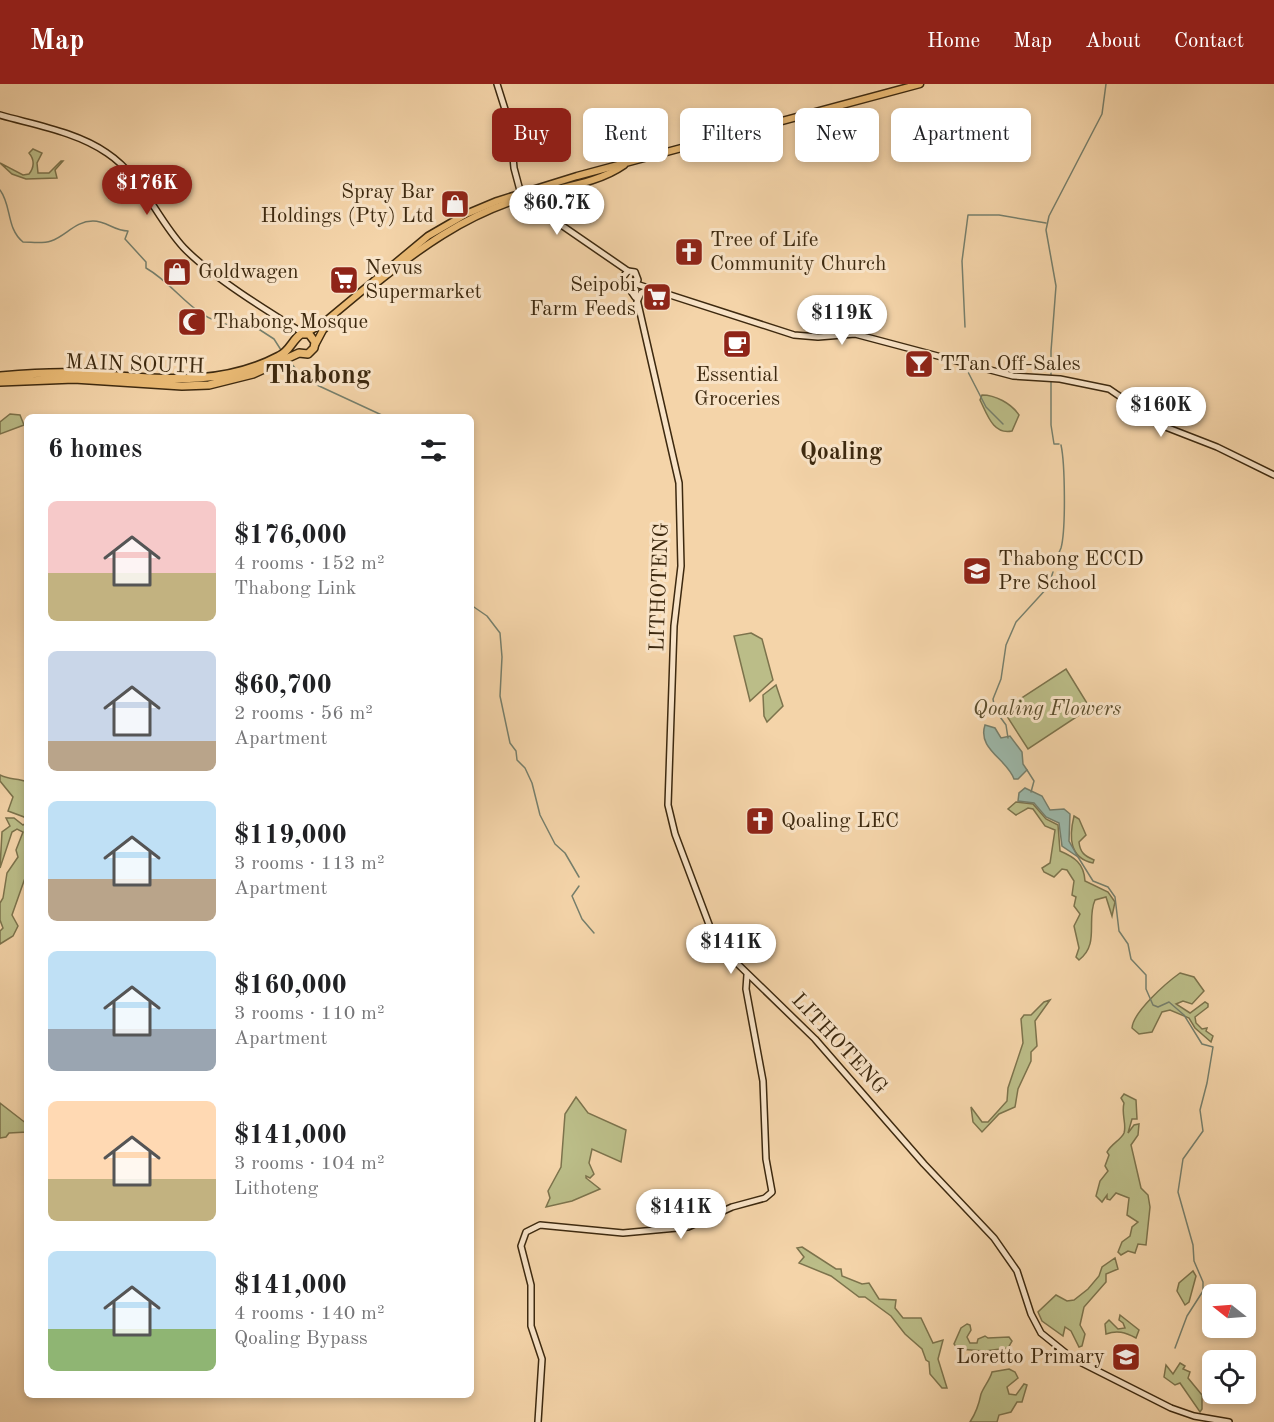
<!DOCTYPE html>
<html lang="en">
<head>
<meta charset="utf-8">
<style>
	:root { --surface:#fff; --page:#f2f2f2; --text:#202124; --muted:#757577; --accent:#8f2418 }
	body { margin:0; font-family:"Old Standard TT",serif; background:var(--page); color:var(--text); height:100vh; display:flex; flex-direction:column; font-size:22px; white-space:nowrap }
	* { box-sizing:border-box; margin:0 }
	p { font-size:20px; color:var(--muted) }
	.icon { flex:none; width:33px; height:33px; fill:none; stroke:currentColor; stroke-width:2; stroke-linecap:round; stroke-linejoin:round }
	.map { position:relative; flex:1; overflow:hidden }
	.panel { position:absolute; left:24px; top:330px; width:450px; height:984px; display:flex; flex-direction:column; background:var(--surface); border-radius:9px; box-shadow:0 3px 9px #0003 }
	.panel>* { flex:none }
	.hud { position:absolute; left:492px; top:24px; width:570px; height:54px; display:flex; gap:12px }
	.needle { width:39px; rotate:287deg }
	.buttons { position:absolute; left:1202px; top:1200px; display:grid; gap:12px }
	.buttons a { display:grid; place-items:center; width:54px; height:54px; border-radius:9px; background:var(--surface); box-shadow:0 3px 9px #0003; font-size:30px }
	.price { position:absolute; translate:-50% -51px; padding:0 14px; border-radius:21px; background:#fff; color:#222; font-size:20px; line-height:39px; filter:drop-shadow(0 2px 3px #0008) }
	.price::after { content:''; position:absolute; left:50%; top:36px; width:18px; height:14px; margin-left:-9px; background:inherit; clip-path:polygon(0 0,100% 0,50% 100%) }
	.price.active { background:var(--accent); color:#fff }
	ul { padding:0; list-style:none }
	li { display:flex; align-items:center; gap:18px; height:150px; padding:0 24px }
	li span { display:grid; place-items:center; flex:none; width:168px; height:120px; border-radius:9px; color:#555 }
	li>.icon { margin-inline-start:auto }
	span .icon { width:72px; height:72px; fill:#fffc; stroke-width:1 }
	li b { font-size:26px }
	h2 { display:flex; justify-content:space-between; align-items:center; height:72px; padding:0 24px; font-size:26px }
	.pill { padding:0 21px; border-radius:9px; background:var(--surface); box-shadow:0 3px 9px #0003; font-size:21px; line-height:54px }
	.pill.active { background:var(--accent); color:#fff }
	header { display:flex; align-items:center; gap:36px; box-sizing:border-box; height:84px; padding:0 30px; background:var(--accent); color:#fff }
	header strong { font-size:28px }
	nav { display:flex; gap:33px; margin-inline-start:auto; font-size:21px }
	.map>svg:first-child { display:block }
	.green { fill:#bbbd88; stroke:#7c734c; stroke-width:1.5 }
	.water { fill:#9cb8aa; stroke:#767f6c; stroke-width:1.5 }
	.lines { fill:none; stroke-linecap:round; stroke-linejoin:round }
	.stream { stroke:#767f6c; stroke-width:1.5 }
	.secondary-casing { stroke:#3d290f; stroke-width:8 }
	.primary-casing { stroke:#3d290f; stroke-width:9 }
	.highway-casing { stroke:#3d290f; stroke-width:10 }
	.secondary { stroke:#f8e3c7; stroke-width:5 }
	.primary { stroke:#eaba74; stroke-width:6 }
	.highway { stroke:#eaba74; stroke-width:7 }
	.labels { text-anchor:middle; dominant-baseline:central; stroke-width:6; stroke-linejoin:round; paint-order:stroke }
	.poi-label { font-size:21px; fill:#3d290f; stroke:#f8e3c7; text-anchor:start }
	.street-label { font-size:21px; fill:#3d290f; stroke:#f8e3c7 }
	.park-label { font-size:21px; font-style:italic; fill:#5c4e2d; stroke:#f8e3c7 }
	.quarter-label { font-size:24px; font-weight:bold; fill:#3d290f; stroke:#f8e3c7 }
	.district-label { font-size:27px; font-weight:bold; fill:#3d290f; stroke:#f8e3c7 }
</style>
</head>
<body>
<header>
<strong>Map</strong>
<nav><a>Home</a><a>Map</a><a>About</a><a>Contact</a></nav>
</header>
<div class="map">
<svg width="1274" height="1338" viewBox="0 0 1274 1338">
	<rect width="100%" height="100%" fill="#f4d4a9"/>
	<filter id="stains"><feTurbulence type="fractalNoise" baseFrequency=".00333" numOctaves="4"/><feColorMatrix values="0 0 0 0 .2 0 0 0 0 .09 0 0 0 0 .02 0 0 0 .5 -.17"/></filter>
	<radialGradient id="worn" r=".72"><stop offset=".6" stop-color="#630" stop-opacity="0"/><stop offset="1" stop-color="#630" stop-opacity=".3"/></radialGradient>
	<g class="green">
		<path d="M33 65 42 69 37 79 38 89H49L61 77H63L55 86 57 94 26 95 12 90 0 79 23 91 29 90C34 84 35 76 29 69Z"/>
		<path d="M982 311C995 311 1011 319 1019 331L1012 347C993 351 987 330 980 316Z"/>
		<path d="M10 330 20 331 24 341 0 350V338Z"/>
		<path d="M751 549 762 555 773 596 750 617 734 552Z"/>
		<path d="M1066 585 1090 624 1028 665 1003 626Z"/>
		<path d="M776 601 783 622 767 638 764 632 763 611Z"/>
		<path d="M0 691C9 696 17 694 27 698V737L24 733 8 727 13 713 0 697Z"/>
		<path d="M1016 718 1033 720 1046 735 1058 741 1060 767C1074 773 1084 779 1085 797L1108 808 1115 818 1112 832 1106 813 1095 816C1086 836 1100 860 1079 876L1076 873 1079 864 1074 842 1080 830 1074 822 1076 813 1072 811 1074 797 1067 786 1062 785 1054 793 1044 788 1042 784 1050 779 1055 746 1045 742 1033 725 1028 724 1016 731 1008 725Z"/>
		<path d="M1074 732 1079 735 1086 751 1079 758C1080 769 1085 772 1094 776L1093 779C1069 774 1069 753 1074 732Z"/>
		<path d="M6 734H14L23 741 27 738 25 794 12 831 18 842 13 852 0 860V847L3 844 0 836V819L3 814 7 789 18 773 16 766 23 748 17 745 12 748 0 784 2 748 10 742Z"/>
		<path d="M1180 889 1194 893 1204 907 1192 920 1183 917 1176 920 1190 929 1205 918 1208 920V923L1195 933 1196 939 1202 945 1207 944 1206 947 1213 952 1211 958 1195 944 1189 934 1170 926 1162 928 1152 948 1139 950 1132 944C1133 928 1166 899 1180 889Z"/>
		<path d="M1050 916 1035 937 1037 962 1031 968V977L1018 1005 1015 1023 999 1030 982 1048 973 1038 971 1023 982 1038H988L1007 1017 1008 1004 1023 959 1021 935 1024 931H1031L1044 918Z"/>
		<path d="M1124 1010 1136 1016 1137 1035H1132L1128 1049 1134 1041 1139 1040 1138 1051 1131 1061 1141 1104 1148 1111 1150 1123 1146 1161 1138 1160 1135 1169 1128 1167 1121 1171 1118 1168 1122 1158 1130 1152 1132 1143 1138 1138 1127 1131 1129 1114 1116 1109 1110 1116 1107 1115V1111L1102 1118 1096 1112 1100 1097 1108 1087 1105 1082 1109 1071 1107 1068C1112 1059 1121 1056 1124 1049 1127 1041 1121 1030 1124 1019L1121 1014Z"/>
		<path d="M576 1013 588 1029 626 1046 621 1078 592 1065 589 1079 594 1090 590 1094 586 1092V1094L600 1105 572 1117 546 1123 550 1114 548 1107 561 1083 565 1030Z"/>
		<path d="M0 1019 27 1040V1048L9 1049 6 1053 0 1054Z"/>
		<path d="M802 1163 836 1185H841L842 1192 862 1200 869 1199 879 1215 896 1216 895 1224 903 1234H921L933 1259 943 1256 938 1275 947 1304H942L930 1290 929 1278 926 1276 922 1265 905 1250 891 1232 865 1213H859L831 1192 799 1179 804 1173 797 1164Z"/>
		<path d="M1115 1174 1118 1185 1106 1190V1198L1084 1223 1080 1241 1085 1250 1082 1262 1079 1263 1071 1247 1065 1243 1063 1252 1042 1237 1038 1228 1056 1211 1067 1217 1074 1216 1088 1205 1099 1192 1102 1183Z"/>
		<path d="M1193 1187 1196 1192 1189 1218 1185 1221 1177 1207 1179 1199Z"/>
		<path d="M1120 1231 1139 1246 1136 1254C1125 1248 1117 1246 1106 1250L1105 1240 1109 1236 1118 1245 1125 1244 1123 1239 1119 1236Z"/>
		<path d="M967 1240 970 1241 971 1246 967 1253 970 1259H977L978 1255 985 1252 988 1254 1009 1253 1012 1257 1008 1264 985 1267 958 1265 954 1260 961 1244Z"/>
		<path d="M1180 1279 1185 1282 1183 1285 1190 1288 1188 1294 1202 1311V1325L1200 1328 1180 1299 1175 1301 1164 1293 1166 1281 1173 1290Z"/>
		<path d="M1009 1285 1015 1288 1018 1294 1007 1303 1009 1310 1016 1311 1024 1300 1027 1301 1022 1318H1017L1011 1328 999 1331 997 1338H970C976 1329 979 1320 981 1310 984 1302 990 1296 992 1288Z"/>
	</g>
	<g class="water">
		<path d="M985 641 995 644 1001 654 1010 652 1022 668 1023 680 1027 686 1018 695H1014C1007 675 977 665 985 641Z"/>
		<path d="M1025 704 1042 712 1050 726 1064 725 1070 730 1069 757 1078 773 1062 762 1059 739 1046 733 1034 719 1018 717 1019 709Z"/>
	</g>
	<g class="lines">
		<g class="stream">
			<path d="M0 106C12 122 6 144 23 158 32 158 42 160 51 157 66 152 75 137 93 137 107 137 114 147 128 147L125 155 146 178V184C179 203 191 235 234 242 241 243 245 244 252 242"/>
			<path d="M965 243 962 177 968 131H999L1046 139"/>
			<path d="M257 244 274 255 281 266"/>
			<path d="M291 279 299 289"/>
			<path d="M967 286 986 323 1003 340"/>
			<path d="M304 295 386 333"/>
			<path d="M1059 360H1054L1051 341V267L1056 202 1046 146 1049 132 1102 30 1106 0"/>
			<path d="M1053 481C1055 474 1059 470 1061 464 1066 446 1065 379 1061 361"/>
			<path d="M471 521 487 532 500 549 502 573 500 612 510 659 516 667 517 676 525 684 532 699 540 731 555 760 565 769 579 793"/>
			<path d="M1008 654 1006 641 995 626 993 615 1001 595 1006 561 1016 538 1048 503 1053 488"/>
			<path d="M1027 686 1034 697 1031 708"/>
			<path d="M1078 773 1093 797 1108 803 1115 813 1119 847 1128 860 1131 875 1146 891V905L1153 921 1158 923 1169 918 1184 931 1202 960 1213 963 1207 999 1200 1026 1203 1047 1183 1075 1178 1108 1193 1161 1194 1177 1203 1198V1207L1187 1232 1175 1264"/>
			<path d="M579 802 572 812 582 835 594 849"/>
		</g>
		<g class="secondary-casing">
			<g id="secondary">
				<path d="M497 0 510 41 514 84 522 114 628 187"/>
				<path d="M0 31C35 41 77 48 107 69 143 93 156 134 184 164 212 193 269 228 303 249"/>
				<path d="M636 200 794 251 818 253 855 250 1013 292 1060 295 1109 305 1163 342 1217 363 1274 391"/>
				<path d="M625 201 636 200 638 196 635 188 628 187 622 194 635 213"/>
				<path d="M634 202 679 399 681 482 674 542 668 721 675 750 716 859 815 955 924 1080 994 1154 1017 1187 1031 1230 1041 1249 1072 1274 1171 1324 1194 1332 1229 1338"/>
				<path d="M637 218 641 209 651 204"/>
				<path d="M538 1338 542 1275 531 1242V1201L521 1162 526 1148 540 1141 623 1149 688 1143 732 1123 765 1114 772 1108 766 1075 763 997 746 905 747 891"/>
			</g>
		</g>
		<g class="primary-casing">
			<g id="primary">
				<path d="M540 126 539 117 546 108"/>
				<path d="M374 201C420 164 463 133 519 115 554 103 594 102 624 81"/>
				<path d="M305 249 321 241 428 152 466 130 497 117 577 92 920 0"/>
				<path d="M315 261 323 246 334 235"/>
			</g>
		</g>
		<g class="highway-casing">
			<path id="highway" d="M0 292C24 290 48 288 73 289 144 292 213 307 279 272 290 267 292 256 301 250H309L315 258 314 264 308 270 299 269 253 290 209 301 182 302 74 295 0 298"/>
		</g>
		<use href="#secondary" class="secondary"/>
		<use href="#primary" class="primary"/>
		<use href="#highway" class="highway"/>
	</g>
	<defs>
		<g id="shop-square" transform="scale(1.5)"><rect x="-9" y="-9" width="18" height="18" rx="4" fill="#8f2418" stroke="#f8e3c7"/><path d="M-5-2.5h2.3a2.7 3.5 0 0 1 5.4 0H5L5.5 6h-11ZM-1.5-2.5h3a1.5 2.3 0 0 0-3 0Z" fill="#fff"/></g>
		<g id="church-square" transform="scale(1.5)"><rect x="-9" y="-9" width="18" height="18" rx="4" fill="#8f2418" stroke="#f8e3c7"/><path d="M-1.2-6h2.4v3.5h3.3v2.4h-3.3V6h-2.4V-.1h-3.3v-2.4h3.3Z" fill="#fff"/></g>
		<g id="supermarket-square" transform="scale(1.5)"><rect x="-9" y="-9" width="18" height="18" rx="4" fill="#8f2418" stroke="#f8e3c7"/><path d="M-6-5.5h2.5l.6 2H6L4.5 2H-2.5L-4.4-4H-6ZM-1.5 3.2a1.3 1.3 0 1 0 .1 0ZM3 3.2a1.3 1.3 0 1 0 .1 0Z" fill="#fff"/></g>
		<g id="mosque-square" transform="scale(1.5)"><rect x="-9" y="-9" width="18" height="18" rx="4" fill="#8f2418" stroke="#f8e3c7"/><path d="M3.5-4.9A6 6 0 1 0 3.5 4.9A5 5 0 1 1 3.5-4.9Z" fill="#fff"/></g>
		<g id="cafe-square" transform="scale(1.5)"><rect x="-9" y="-9" width="18" height="18" rx="4" fill="#8f2418" stroke="#f8e3c7"/><path d="M-5.5-4.5H6V0H3Q3 3.5 0 3.5H-2.5Q-5.5 3.5-5.5 0ZM3-3.2v2h1.7v-2ZM-6 4.5H4V6H-6Z" fill="#fff"/></g>
		<g id="bar-square" transform="scale(1.5)"><rect x="-9" y="-9" width="18" height="18" rx="4" fill="#8f2418" stroke="#f8e3c7"/><path d="M-6-5H6L.8 .8V4.5H3.5V6h-7V4.5H-.8V.8Z" fill="#fff"/></g>
		<g id="school-square" transform="scale(1.5)"><rect x="-9" y="-9" width="18" height="18" rx="4" fill="#8f2418" stroke="#f8e3c7"/><path d="M0-5L7-2L0 1L-7-2ZM-4 1L0 2.5L4 1V4Q0 6-4 4Z" fill="#fff"/></g>
	</defs>
	<g fill-rule="evenodd">
		<use href="#shop-square" x="455" y="120"/>
		<use href="#church-square" x="689" y="168"/>
		<use href="#shop-square" x="177" y="188"/>
		<use href="#supermarket-square" x="344" y="196"/>
		<use href="#supermarket-square" x="657" y="213"/>
		<use href="#mosque-square" x="192" y="238"/>
		<use href="#cafe-square" x="737" y="260"/>
		<use href="#bar-square" x="919" y="280"/>
		<use href="#school-square" x="977" y="487"/>
		<use href="#church-square" x="760" y="737"/>
		<use href="#school-square" x="1126" y="1273"/>
	</g>
	<g class="labels">
		<g class="poi-label">
			<text x="434" y="108" text-anchor="end">Spray Bar<tspan x="434" dy="24">Holdings (Pty) Ltd</tspan></text>
			<text x="710" y="156">Tree of Life<tspan x="710" dy="24">Community Church</tspan></text>
			<text x="365" y="184">Nevus<tspan x="365" dy="24">Supermarket</tspan></text>
			<text x="198" y="188">Goldwagen</text>
			<text x="636" y="201" text-anchor="end">Seipobi<tspan x="636" dy="24">Farm Feeds</tspan></text>
			<text x="213" y="238">Thabong Mosque</text>
			<text x="940" y="280">TTan Off-Sales</text>
			<text x="737" y="291" text-anchor="middle">Essential<tspan x="737" dy="24">Groceries</tspan></text>
			<text x="998" y="475">Thabong ECCD<tspan x="998" dy="24">Pre School</tspan></text>
			<text x="781" y="737">Qoaling LEC</text>
			<text x="1105" y="1273" text-anchor="end">Loretto Primary</text>
		</g>
		<g class="street-label">
			<text transform="translate(135 281) rotate(2)">MAIN SOUTH</text>
			<text transform="translate(660 503) rotate(-88)">LITHOTENG</text>
			<text transform="translate(839 960) rotate(47)">LITHOTENG</text>
		</g>
		<g class="park-label">
			<text x="1047" y="625">Qoaling Flowers</text>
		</g>
		<g class="quarter-label">
			<text x="841" y="369">Qoaling</text>
		</g>
		<g class="district-label">
			<text x="318" y="291">Thabong</text>
		</g>
	</g>
	<rect width="100%" height="100%" filter="url(#stains)"/>
	<rect width="100%" height="100%" fill="url(#worn)"/>
</svg>
<div class="buttons">
<a><svg class="needle" viewBox="-14 -14 28 28"><path d="M0-13l5 13h-10z" fill="#e53935"/><path d="M0 13l5-13h-10z" fill="#757577"/></svg></a>
<a><svg class="icon" aria-label="locate" viewBox="0 0 24 24"><circle cx="12" cy="12" r="6"/><path d="M12 2v4M12 18v4M2 12h4M18 12h4"/></svg></a>
</div>
<b class="price active" style="left:147px;top:132px">$176K</b>
<b class="price" style="left:557px;top:152px">$60.7K</b>
<b class="price" style="left:842px;top:262px">$119K</b>
<b class="price" style="left:1161px;top:354px">$160K</b>
<b class="price" style="left:731px;top:891px">$141K</b>
<b class="price" style="left:681px;top:1156px">$141K</b>
<div class="hud">
<a class="pill active">Buy</a>
<a class="pill">Rent</a>
<a class="pill">Filters</a>
<a class="pill">New</a>
<a class="pill">Apartment</a>
</div>
<section class="panel">
<h2>6 homes<svg class="icon" aria-label="filters" viewBox="0 0 24 24"><path d="M4 7h16M4 17h16"/><circle cx="9" cy="7" r="2"/><circle cx="15" cy="17" r="2"/></svg></h2>
<ul>
<li><span style="background:linear-gradient(#f6c9c9 60%,#c2b280 0)"><svg class="icon" aria-label="home" viewBox="0 0 24 24"><path d="M3 11l9-7 9 7M6 9v11h12V9"/></svg></span><div><b>$176,000</b><p>4 rooms · 152 m²</p><p>Thabong Link</p></div></li>
<li><span style="background:linear-gradient(#c9d6e8 75%,#b9a48a 0)"><svg class="icon" aria-label="home" viewBox="0 0 24 24"><path d="M3 11l9-7 9 7M6 9v11h12V9"/></svg></span><div><b>$60,700</b><p>2 rooms · 56 m²</p><p>Apartment</p></div></li>
<li><span style="background:linear-gradient(#bfe0f5 65%,#b9a48a 0)"><svg class="icon" aria-label="home" viewBox="0 0 24 24"><path d="M3 11l9-7 9 7M6 9v11h12V9"/></svg></span><div><b>$119,000</b><p>3 rooms · 113 m²</p><p>Apartment</p></div></li>
<li><span style="background:linear-gradient(#bfe0f5 65%,#9aa5b1 0)"><svg class="icon" aria-label="home" viewBox="0 0 24 24"><path d="M3 11l9-7 9 7M6 9v11h12V9"/></svg></span><div><b>$160,000</b><p>3 rooms · 110 m²</p><p>Apartment</p></div></li>
<li><span style="background:linear-gradient(#ffd9b3 65%,#c2b280 0)"><svg class="icon" aria-label="home" viewBox="0 0 24 24"><path d="M3 11l9-7 9 7M6 9v11h12V9"/></svg></span><div><b>$141,000</b><p>3 rooms · 104 m²</p><p>Lithoteng</p></div></li>
<li><span style="background:linear-gradient(#bfe0f5 65%,#8fb573 0)"><svg class="icon" aria-label="home" viewBox="0 0 24 24"><path d="M3 11l9-7 9 7M6 9v11h12V9"/></svg></span><div><b>$141,000</b><p>4 rooms · 140 m²</p><p>Qoaling Bypass</p></div></li>
</ul>
</section>
</div>
</body>
</html>
